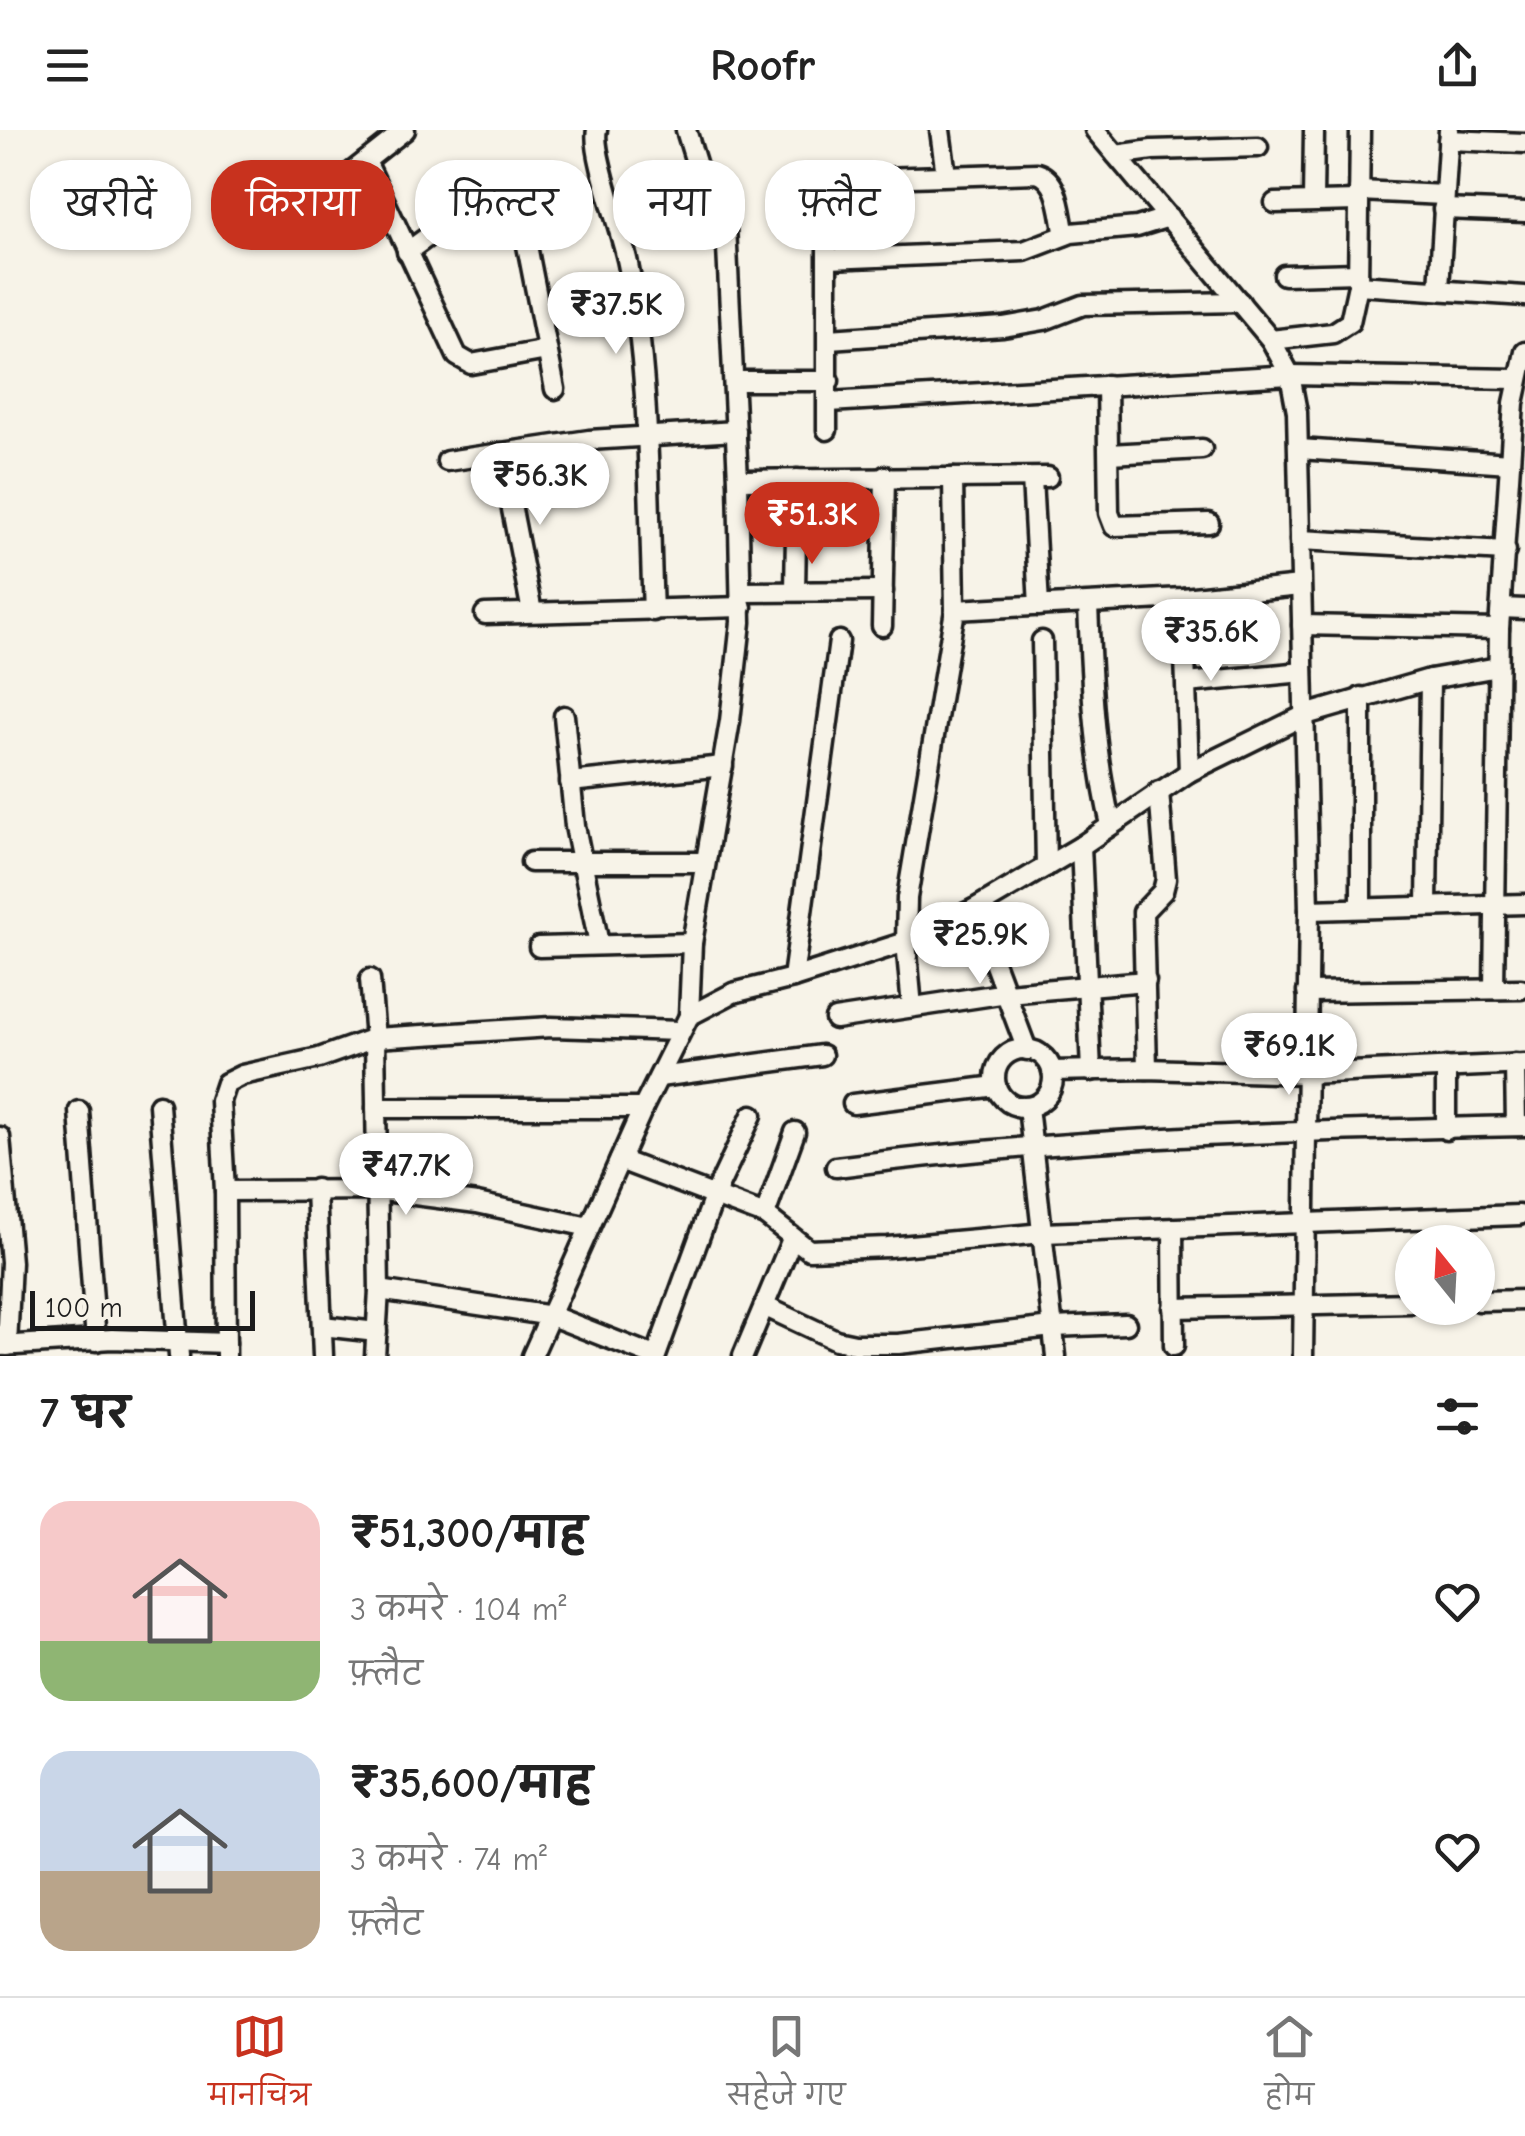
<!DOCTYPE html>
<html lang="hi">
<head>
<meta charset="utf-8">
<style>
	:root { --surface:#fff; --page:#f6f6f6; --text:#222; --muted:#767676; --line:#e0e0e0; --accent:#c8321e }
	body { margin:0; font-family:"Comic Neue","Playpen Sans Deva",sans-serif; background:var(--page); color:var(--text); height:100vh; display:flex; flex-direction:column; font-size:38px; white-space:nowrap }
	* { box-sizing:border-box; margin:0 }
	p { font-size:32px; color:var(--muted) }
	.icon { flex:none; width:55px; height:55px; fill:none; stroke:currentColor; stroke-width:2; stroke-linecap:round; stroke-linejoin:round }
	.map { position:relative; height:1226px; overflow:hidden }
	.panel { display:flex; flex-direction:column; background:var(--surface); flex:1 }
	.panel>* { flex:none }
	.top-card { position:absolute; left:30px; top:30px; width:1000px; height:90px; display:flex; gap:20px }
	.needle { width:65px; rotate:342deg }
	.controls { position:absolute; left:1395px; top:1095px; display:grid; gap:20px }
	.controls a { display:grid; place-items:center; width:100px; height:100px; border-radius:50%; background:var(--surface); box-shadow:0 2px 8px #0004; font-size:50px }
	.scale { position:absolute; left:30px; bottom:25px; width:225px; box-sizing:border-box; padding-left:10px; border:5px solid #1c1c1c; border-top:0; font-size:28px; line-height:35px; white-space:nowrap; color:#1c1c1c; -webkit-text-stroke:8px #f7f3e8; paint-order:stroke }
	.price { position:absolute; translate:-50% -85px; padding:0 22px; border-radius:35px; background:#fff; color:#222; font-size:32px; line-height:65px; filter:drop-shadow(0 2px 5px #0008) }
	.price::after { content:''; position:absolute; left:50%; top:60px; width:30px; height:22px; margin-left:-15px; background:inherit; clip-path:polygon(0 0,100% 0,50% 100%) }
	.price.selected { background:var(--accent); color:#fff }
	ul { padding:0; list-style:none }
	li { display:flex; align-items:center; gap:30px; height:250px; padding:0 40px }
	li span { display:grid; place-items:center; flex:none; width:280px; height:200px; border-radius:30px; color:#555 }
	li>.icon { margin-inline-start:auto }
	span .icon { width:120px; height:120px; fill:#fffc; stroke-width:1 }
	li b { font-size:42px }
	h2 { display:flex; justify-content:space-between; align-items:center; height:120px; padding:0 40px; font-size:42px }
	.pill { padding:0 35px; border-radius:40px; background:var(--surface); box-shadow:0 2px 8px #0004; font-size:35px; line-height:90px }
	.pill.selected { background:var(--accent); color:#fff }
	header { display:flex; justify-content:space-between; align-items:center; height:130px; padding:0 40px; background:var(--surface); font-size:45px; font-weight:800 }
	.tab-bar { display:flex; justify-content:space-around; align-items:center; height:140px; border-top:2px solid var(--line); background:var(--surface); font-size:28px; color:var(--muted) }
	.tab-bar a { display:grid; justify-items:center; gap:5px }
	.tab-bar .selected { color:var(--accent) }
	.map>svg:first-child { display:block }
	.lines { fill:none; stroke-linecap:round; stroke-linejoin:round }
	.minor-casing { stroke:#1c1c1c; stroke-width:25 }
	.minor { stroke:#f7f3e8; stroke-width:18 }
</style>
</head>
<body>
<header><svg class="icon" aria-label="menu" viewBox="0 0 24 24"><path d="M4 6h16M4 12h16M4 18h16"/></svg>Roofr<svg class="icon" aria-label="share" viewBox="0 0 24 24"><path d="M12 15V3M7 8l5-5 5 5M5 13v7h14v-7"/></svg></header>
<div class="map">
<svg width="1525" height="1226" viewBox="0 0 1525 1226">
	<rect width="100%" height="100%" fill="#f7f3e8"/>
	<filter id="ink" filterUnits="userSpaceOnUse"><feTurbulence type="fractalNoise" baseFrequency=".01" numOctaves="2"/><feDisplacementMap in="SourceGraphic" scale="20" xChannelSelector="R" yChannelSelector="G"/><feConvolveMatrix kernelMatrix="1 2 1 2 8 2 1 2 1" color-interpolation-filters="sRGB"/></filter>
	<g filter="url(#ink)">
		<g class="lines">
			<g class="minor-casing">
				<g id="minor">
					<path d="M597 0C591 21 623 106 628 134 651 245 648 368 653 481"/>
					<path d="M686 0 697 36 716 66 726 96 738 350 741 492 730 591 692 813 689 886"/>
					<path d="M940 0 946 45"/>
					<path d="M1095 0 1271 210 1290 245 1297 282 1309 780 1303 1226"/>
					<path d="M1448 10 1525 13"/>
					<path d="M1116 25 1152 20 1258 17"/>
					<path d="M366 31 457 226 471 234 547 220"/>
					<path d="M339 52 405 0"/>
					<path d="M1359 61 1444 65"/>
					<path d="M1313 71 1314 0"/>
					<path d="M1275 73 1358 71"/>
					<path d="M1443 79 1525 82"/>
					<path d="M407 122 501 53 507 50 515 54 555 259"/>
					<path d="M829 129 1024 121 1071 103 1137 97 1169 87"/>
					<path d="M1284 145 1358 143"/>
					<path d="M1358 155 1525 166"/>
					<path d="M1439 158 1449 0"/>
					<path d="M829 209 1003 197 1044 190 1083 175 1240 172"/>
					<path d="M1271 210 1333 203 1350 192 1358 155 1360 0"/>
					<path d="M734 251H829"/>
					<path d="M1107 255 1109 383 1114 396 1209 393"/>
					<path d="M829 272 1290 245 1517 249"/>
					<path d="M827 300V68L832 53 849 49 1037 43C1060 50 1060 84 1065 105"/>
					<path d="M1299 319 1510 333"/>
					<path d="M501 323 532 482"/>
					<path d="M1109 324 1202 319"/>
					<path d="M447 331 589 310 736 301"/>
					<path d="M1032 348 1039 476"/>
					<path d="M738 350 1048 347"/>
					<path d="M1300 410 1506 421"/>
					<path d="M795 461 797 349"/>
					<path d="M742 462 883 461"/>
					<path d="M1183 468 1189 642"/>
					<path d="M1088 475C1091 549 1094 623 1111 695"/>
					<path d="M1501 478 1525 479"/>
					<path d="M955 480 1183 468 1300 456"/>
					<path d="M485 484 742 477"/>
					<path d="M1302 495 1499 499"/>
					<path d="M882 496 885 346"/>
					<path d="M1042 511 1046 737"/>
					<path d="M1187 553 1303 542"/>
					<path d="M1361 567V776"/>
					<path d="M564 586 575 696 599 814"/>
					<path d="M570 652 723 636"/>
					<path d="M1081 716 1091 941"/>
					<path d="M531 732H705"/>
					<path d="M1427 776 1430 549"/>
					<path d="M974 779 1027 920"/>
					<path d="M1309 780 1525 774"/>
					<path d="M539 817 692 813"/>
					<path d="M793 848 839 511"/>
					<path d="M370 849 375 908 379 1160 375 1226"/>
					<path d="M1494 859 1499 499 1514 273 1525 222"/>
					<path d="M1307 862 1521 859"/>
					<path d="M912 877 906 812 907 768 955 480 953 348"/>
					<path d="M835 889 1007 863 1146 851"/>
					<circle cx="1024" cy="948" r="29"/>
					<path d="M1515 934 1516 996"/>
					<path d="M1147 939 1143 782 1163 761 1166 749 1159 661"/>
					<path d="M1052 941 1147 939 1306 944 1525 934"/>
					<path d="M659 947 822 925"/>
					<path d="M853 974 996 956"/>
					<path d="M159 975 179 1226"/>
					<path d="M1028 977 1056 1226"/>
					<path d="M376 978H643"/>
					<path d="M79 981 96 1211"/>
					<path d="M1446 1000V937"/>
					<path d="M0 1007 11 1132 7 1216"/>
					<path d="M620 1030 765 1085 809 1120 888 1117 1043 1103 1519 1085"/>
					<path d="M836 1037C1064 1007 1295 1001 1525 996"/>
					<path d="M316 1059 323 1226"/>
					<path d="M225 1061 376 1060 477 1073 589 1097"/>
					<path d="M765 1085 795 1002"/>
					<path d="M1173 1099 1174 1216"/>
					<path d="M379 1160 552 1186 654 1226"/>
					<path d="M1478 1171 1525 1170"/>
					<path d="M764 1176 836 1210 855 1214H898L1053 1197 1126 1194"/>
					<path d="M1173 1178 1412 1173"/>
					<path d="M322 1196 377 1202"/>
					<path d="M0 1216 112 1209 226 1213"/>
					<path d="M226 1226 225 1061 220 971 226 953 242 945 319 928 375 908 551 897 680 901"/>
					<path d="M532 1226 643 978 689 886 733 863 793 848 906 812 974 779 1081 716 1189 642 1305 585 1430 549 1498 537"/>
					<path d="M656 1226 715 1064 752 985"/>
					<path d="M743 1226 792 1109"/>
				</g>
			</g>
			<use href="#minor" class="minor"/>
		</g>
	</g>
</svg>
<div class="controls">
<a><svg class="needle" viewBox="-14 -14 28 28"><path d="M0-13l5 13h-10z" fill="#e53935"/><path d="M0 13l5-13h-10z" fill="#767676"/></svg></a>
</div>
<div class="scale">100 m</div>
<b class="price" style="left:616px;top:227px">₹37.5K</b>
<b class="price" style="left:540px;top:398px">₹56.3K</b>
<b class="price selected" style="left:812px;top:437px">₹51.3K</b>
<b class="price" style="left:1211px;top:554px">₹35.6K</b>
<b class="price" style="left:980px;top:857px">₹25.9K</b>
<b class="price" style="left:1289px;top:968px">₹69.1K</b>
<b class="price" style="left:406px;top:1088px">₹47.7K</b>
<div class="top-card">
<a class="pill">खरीदें</a>
<a class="pill selected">किराया</a>
<a class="pill">फ़िल्टर</a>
<a class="pill">नया</a>
<a class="pill">फ़्लैट</a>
</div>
</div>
<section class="panel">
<h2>7 घर<svg class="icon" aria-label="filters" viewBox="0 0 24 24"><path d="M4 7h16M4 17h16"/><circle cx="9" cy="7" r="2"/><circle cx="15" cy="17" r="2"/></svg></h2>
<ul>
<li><span style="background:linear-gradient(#f6c9c9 70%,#8fb573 0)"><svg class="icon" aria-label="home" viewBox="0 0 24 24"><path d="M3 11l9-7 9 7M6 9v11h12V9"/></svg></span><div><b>₹51,300/माह</b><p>3 कमरे · 104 m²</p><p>फ़्लैट</p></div><svg class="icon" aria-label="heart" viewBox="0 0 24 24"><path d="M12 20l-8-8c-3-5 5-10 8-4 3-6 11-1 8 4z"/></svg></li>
<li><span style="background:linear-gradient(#c9d6e8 60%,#b9a48a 0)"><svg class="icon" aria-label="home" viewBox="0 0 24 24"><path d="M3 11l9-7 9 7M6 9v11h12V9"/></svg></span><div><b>₹35,600/माह</b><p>3 कमरे · 74 m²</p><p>फ़्लैट</p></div><svg class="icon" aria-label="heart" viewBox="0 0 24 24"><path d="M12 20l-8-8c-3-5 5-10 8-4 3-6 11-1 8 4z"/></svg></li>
</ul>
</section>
<nav class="tab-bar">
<a class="selected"><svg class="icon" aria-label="map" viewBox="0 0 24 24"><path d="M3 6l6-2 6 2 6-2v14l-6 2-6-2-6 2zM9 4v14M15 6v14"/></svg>मानचित्र</a>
<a><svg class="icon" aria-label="saved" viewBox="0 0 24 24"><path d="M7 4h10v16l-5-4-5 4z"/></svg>सहेजे गए</a>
<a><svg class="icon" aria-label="home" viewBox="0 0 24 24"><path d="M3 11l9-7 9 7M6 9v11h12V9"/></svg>होम</a>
</nav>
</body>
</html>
